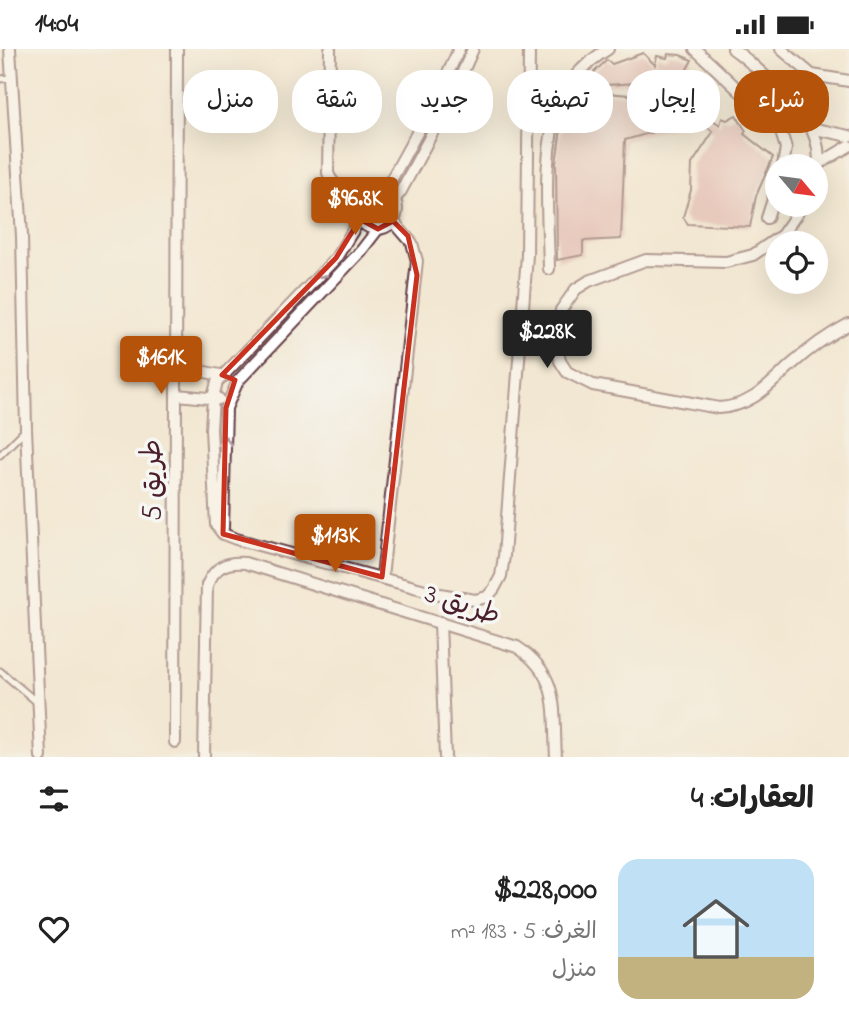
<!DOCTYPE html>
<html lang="ar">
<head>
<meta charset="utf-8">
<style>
	:root { --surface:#fff; --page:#f2f2f2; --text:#222; --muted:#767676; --line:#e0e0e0; --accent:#b45309 }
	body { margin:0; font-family:"Indie Flower","Playpen Sans Arabic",sans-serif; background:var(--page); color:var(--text); direction:rtl; height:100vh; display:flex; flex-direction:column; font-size:26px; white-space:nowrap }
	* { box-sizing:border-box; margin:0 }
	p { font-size:23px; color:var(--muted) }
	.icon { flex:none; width:38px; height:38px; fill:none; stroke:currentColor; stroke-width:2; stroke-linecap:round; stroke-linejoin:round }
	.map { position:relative; height:708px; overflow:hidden; direction:ltr }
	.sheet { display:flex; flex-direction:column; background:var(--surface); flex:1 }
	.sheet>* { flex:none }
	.top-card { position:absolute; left:21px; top:21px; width:808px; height:63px; direction:rtl; display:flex; gap:14px }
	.needle { width:46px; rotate:119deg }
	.controls { position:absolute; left:765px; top:105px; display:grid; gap:14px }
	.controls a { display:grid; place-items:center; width:63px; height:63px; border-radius:50%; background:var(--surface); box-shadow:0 7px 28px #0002; font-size:35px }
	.price { position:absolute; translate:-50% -60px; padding:0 16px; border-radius:7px; background:var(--accent); color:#fff; font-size:23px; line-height:46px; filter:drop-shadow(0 2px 4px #0008) }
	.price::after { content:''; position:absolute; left:50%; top:42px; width:21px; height:16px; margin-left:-10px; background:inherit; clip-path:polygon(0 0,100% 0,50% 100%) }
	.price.current { background:#222; color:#fff }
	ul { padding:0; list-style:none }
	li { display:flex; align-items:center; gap:21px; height:175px; padding:0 35px }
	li+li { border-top:2px solid var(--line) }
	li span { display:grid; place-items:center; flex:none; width:196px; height:140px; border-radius:21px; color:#555 }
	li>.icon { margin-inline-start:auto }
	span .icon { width:84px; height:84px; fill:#fffc; stroke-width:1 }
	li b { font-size:30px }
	h2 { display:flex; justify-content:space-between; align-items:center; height:84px; padding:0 35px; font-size:30px }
	.tag { padding:0 24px; border-radius:28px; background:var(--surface); box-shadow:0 7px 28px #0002; font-size:24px; line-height:63px }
	.tag.current { background:var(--accent); color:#fff }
	.status { display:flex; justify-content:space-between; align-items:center; height:49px; padding:0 35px; background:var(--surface); direction:ltr }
	.status svg { height:19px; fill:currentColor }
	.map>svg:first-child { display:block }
	.building { fill:#dba7a5 }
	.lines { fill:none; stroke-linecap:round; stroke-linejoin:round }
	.service-casing { stroke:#633d44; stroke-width:9 }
	.minor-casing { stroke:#633d44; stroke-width:14 }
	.service { stroke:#fff; stroke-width:5 }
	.minor { stroke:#fff; stroke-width:10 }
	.oneway { stroke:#ae9aa0 }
	.marked { fill:none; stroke:#c8321e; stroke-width:5; stroke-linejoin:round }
	.labels { text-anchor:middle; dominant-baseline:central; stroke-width:7; stroke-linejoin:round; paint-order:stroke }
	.street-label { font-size:28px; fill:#4a1f2b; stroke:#f6f6f2 }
</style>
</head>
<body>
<div class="status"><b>14:04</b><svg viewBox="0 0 49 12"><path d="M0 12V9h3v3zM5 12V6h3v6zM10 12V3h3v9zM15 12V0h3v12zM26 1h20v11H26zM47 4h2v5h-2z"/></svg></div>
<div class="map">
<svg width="849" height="708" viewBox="0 0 849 708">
	<rect width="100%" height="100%" fill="#f6f6f2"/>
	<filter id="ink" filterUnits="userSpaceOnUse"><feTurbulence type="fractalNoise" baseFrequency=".0143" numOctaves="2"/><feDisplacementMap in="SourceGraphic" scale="14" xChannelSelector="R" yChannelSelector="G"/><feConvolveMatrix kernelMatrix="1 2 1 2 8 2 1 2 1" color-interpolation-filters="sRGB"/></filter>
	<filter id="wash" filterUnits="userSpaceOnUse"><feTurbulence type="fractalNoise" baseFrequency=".00686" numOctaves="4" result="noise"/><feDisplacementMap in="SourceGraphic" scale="28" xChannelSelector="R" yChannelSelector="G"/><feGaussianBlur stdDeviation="1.57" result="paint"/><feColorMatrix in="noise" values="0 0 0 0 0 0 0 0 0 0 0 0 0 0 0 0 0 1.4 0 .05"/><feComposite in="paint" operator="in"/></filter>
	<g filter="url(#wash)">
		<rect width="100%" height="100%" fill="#f2e7d2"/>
		<g id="blocks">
			<g class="building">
				<path d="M643 4 655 16 657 7 667 9 668 5 680 6 692 11 681 31 607 36V44L641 47 651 51 660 48 679 50 683 46 697 47 695 71 625 91 621 190 583 192V206L557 211 556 114 562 73 567 54 573 44 593 28 592 25 607 11 612 15Z"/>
				<path d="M736 66 746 82 744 85 773 108 756 147 750 178 688 175 683 168 691 141 692 115 713 83 704 75 710 69 720 76 722 69 727 71Z"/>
			</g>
		</g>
	</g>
	<g filter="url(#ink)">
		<use href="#blocks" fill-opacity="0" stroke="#633d44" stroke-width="2"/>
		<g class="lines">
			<g class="service-casing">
				<g id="service">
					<path d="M0 30 11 29"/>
					<path d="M0 406 26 380"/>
					<path d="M0 622 38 654"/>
				</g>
			</g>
			<g class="minor-casing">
				<g id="minor">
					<path d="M10 0 22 187 26 380 41 708"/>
					<path d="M330 0 328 124C333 139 348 143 362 147"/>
					<path d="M695 0 780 80 786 99 783 117"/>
					<path d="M733 0C745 8 755 18 766 28 795 55 829 84 816 128"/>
					<path d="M781 0 812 26 849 32"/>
					<path d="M811 79 849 87"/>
					<path d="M819 115 849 97"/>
					<circle cx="377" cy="160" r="20"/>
					<path d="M383 141 390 133 440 42 459 0"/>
					<path d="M395 150 401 142 453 45 473 0"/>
					<path d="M803 156 782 186 753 206 726 213 646 211 589 232 576 240 561 261 556 292 560 312 567 323 593 336 719 359C752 357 768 337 791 316 809 300 828 286 849 275"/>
					<path d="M767 169 777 138"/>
					<path d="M360 170 336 209 217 333 213 348 211 380 216 476 223 485 236 490 440 545 475 551 487 548 494 540 501 527 504 507 527 206 529 0"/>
					<path d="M549 220C548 164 541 105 560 51 568 30 590 11 608 0"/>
					<path d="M177 321H195L225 327"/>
					<path d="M177 346 219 350"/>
					<path d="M223 479 226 359 238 332 361 202 378 180"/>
					<path d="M382 528 417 212 412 194 393 172"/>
					<path d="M440 573 445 708"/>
					<path d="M175 693 177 0"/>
					<path d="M204 708 207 536C215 518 226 512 245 514L517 598C561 627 553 661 556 708"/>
				</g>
			</g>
			<use href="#service" class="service"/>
			<use href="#minor" class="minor"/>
		</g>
		<defs><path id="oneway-chevron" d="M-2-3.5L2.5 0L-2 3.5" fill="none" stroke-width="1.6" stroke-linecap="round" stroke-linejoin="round" transform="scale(1.75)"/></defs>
		<g class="oneway">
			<use href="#oneway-chevron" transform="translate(320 225) rotate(133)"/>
			<use href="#oneway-chevron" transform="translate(225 392) rotate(-88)"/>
		</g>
	</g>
	<path d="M0 0H849V708H0ZM360 170 378 180 393 172 408 187 417 226 382 528 223 485 226 359 235 331 222 326 336 209Z" fill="#f2e7d2" fill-opacity=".55" fill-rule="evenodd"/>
	<path class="marked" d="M360 170 378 180 393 172 408 187 417 226 382 528 223 485 226 359 235 331 222 326 336 209Z"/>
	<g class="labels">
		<g class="street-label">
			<text transform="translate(153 431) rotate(-90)">طريق 5</text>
			<text transform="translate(462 557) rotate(18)">طريق 3</text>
		</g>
	</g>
</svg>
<div class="controls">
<a><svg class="needle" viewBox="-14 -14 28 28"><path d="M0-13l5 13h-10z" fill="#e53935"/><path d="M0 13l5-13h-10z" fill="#767676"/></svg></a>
<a><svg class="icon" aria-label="locate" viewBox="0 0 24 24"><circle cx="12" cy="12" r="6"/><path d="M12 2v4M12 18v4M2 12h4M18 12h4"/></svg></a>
</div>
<b class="price" style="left:355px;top:188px">$96.8K</b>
<b class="price current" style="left:547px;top:321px">$228K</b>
<b class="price" style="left:161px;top:347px">$161K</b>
<b class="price" style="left:335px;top:525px">$113K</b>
<div class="top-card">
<a class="tag current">شراء</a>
<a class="tag">إيجار</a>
<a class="tag">تصفية</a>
<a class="tag">جديد</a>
<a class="tag">شقة</a>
<a class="tag">منزل</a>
</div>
</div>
<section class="sheet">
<h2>العقارات: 4<svg class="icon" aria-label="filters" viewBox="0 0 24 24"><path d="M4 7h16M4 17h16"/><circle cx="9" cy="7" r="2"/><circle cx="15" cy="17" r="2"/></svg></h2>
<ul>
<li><span style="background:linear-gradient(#bfe0f5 70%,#c2b280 0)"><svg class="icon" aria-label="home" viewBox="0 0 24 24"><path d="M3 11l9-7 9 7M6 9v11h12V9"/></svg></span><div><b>$228,000</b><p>الغرف: 5 · 183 m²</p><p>منزل</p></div><svg class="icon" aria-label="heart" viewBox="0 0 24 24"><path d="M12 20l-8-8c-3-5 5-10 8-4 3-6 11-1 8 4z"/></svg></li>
</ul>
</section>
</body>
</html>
